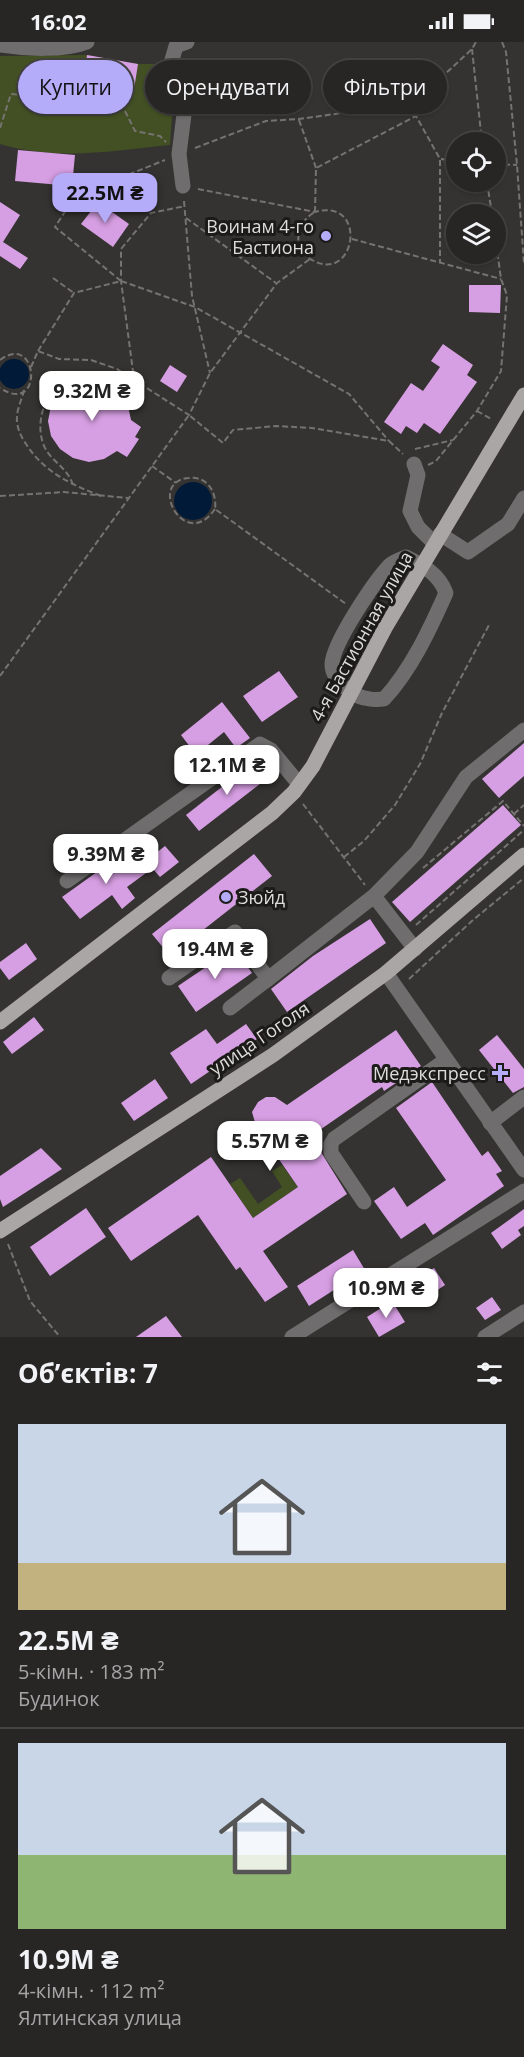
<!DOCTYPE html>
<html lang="uk">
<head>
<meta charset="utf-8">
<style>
	:root { --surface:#282625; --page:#343232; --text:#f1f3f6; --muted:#a5a5a7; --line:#444342; --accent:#b4acf9 }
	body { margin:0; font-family:"Open Sans",sans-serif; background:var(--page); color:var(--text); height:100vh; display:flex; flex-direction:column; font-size:22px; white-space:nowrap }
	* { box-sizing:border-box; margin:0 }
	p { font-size:20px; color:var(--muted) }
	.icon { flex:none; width:33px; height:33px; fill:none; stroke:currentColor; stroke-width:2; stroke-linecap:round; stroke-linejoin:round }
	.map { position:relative; height:1295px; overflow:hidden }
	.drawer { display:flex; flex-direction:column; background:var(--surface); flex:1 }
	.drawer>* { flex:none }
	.hud { position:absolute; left:18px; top:18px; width:489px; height:54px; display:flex; gap:12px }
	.controls { position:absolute; left:446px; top:90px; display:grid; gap:12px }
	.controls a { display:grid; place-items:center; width:60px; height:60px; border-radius:50%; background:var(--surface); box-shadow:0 2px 4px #0004,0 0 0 2px var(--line); font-size:30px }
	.price { position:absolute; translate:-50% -51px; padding:0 14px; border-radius:12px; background:#fff; color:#222; font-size:20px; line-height:39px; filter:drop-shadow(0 2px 3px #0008) }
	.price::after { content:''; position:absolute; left:50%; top:36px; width:18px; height:14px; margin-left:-9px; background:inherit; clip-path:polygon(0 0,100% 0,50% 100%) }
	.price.selected { background:var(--accent); color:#111 }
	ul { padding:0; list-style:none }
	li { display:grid; align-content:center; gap:12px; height:318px; padding:0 18px }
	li+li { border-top:2px solid var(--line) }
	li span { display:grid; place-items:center; height:186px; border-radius:0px; color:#555 }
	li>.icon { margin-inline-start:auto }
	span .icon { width:108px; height:108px; fill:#fffc; stroke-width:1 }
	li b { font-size:26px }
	h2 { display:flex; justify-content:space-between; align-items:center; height:72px; padding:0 18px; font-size:26px }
	.pill { padding:0 21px; border-radius:27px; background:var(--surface); box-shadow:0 2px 4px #0004,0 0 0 2px var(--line); font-size:21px; line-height:54px }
	.pill.selected { background:var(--accent); color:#111 }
	.status { display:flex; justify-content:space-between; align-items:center; height:42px; padding:0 30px; background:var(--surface); direction:ltr }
	.status svg { height:16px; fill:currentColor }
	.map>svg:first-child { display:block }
	.green { fill:#425023 }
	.water { fill:#001a37 }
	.building { fill:#d79fe3 }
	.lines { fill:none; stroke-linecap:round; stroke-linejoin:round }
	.path { stroke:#757371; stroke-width:2; stroke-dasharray:6 3; stroke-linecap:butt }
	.minor { stroke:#6f6d6d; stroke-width:15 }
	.major { stroke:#a9a6a5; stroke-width:15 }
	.poi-dot { fill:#b4acf9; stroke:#1c1b1a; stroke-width:2 }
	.labels { text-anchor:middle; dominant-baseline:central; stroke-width:6; stroke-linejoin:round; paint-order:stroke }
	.poi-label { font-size:18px; fill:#dfdddc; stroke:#1c1b1a; text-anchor:end }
	.street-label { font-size:18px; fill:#dfdddc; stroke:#1c1b1a }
</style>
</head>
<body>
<div class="status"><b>16:02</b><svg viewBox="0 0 49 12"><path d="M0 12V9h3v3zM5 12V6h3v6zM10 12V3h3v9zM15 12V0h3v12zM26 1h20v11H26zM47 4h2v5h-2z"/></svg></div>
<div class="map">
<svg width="524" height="1295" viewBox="0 0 524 1295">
	<rect width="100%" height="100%" fill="#353331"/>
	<g class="green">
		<path d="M87 13 138 22H158L173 60 170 103C110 109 59 119 0 102V14Z"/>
		<path d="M282 1123 298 1145 253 1176 230 1142 240 1136 258 1162 282 1145 272 1129Z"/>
	</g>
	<g class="water">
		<circle cx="14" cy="332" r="15"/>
		<circle cx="193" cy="459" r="19"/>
	</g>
	<g class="building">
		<path d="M87 13 138 22 133 54 63 42 67 18 86 21Z"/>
		<path d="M18 108 75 113 72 144 15 139Z"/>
		<path d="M0 160 20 173 3 200 28 216 20 227 0 214Z"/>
		<path d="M98 160 129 182 113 205 81 182Z"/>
		<path d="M469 243H501L500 271 469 270Z"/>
		<path d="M443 302 473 323 467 333 477 340 440 392 424 381 417 391 406 384 401 392 384 380 411 341 423 349 440 325 431 319Z"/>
		<path d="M170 323 187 334 177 350 160 339Z"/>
		<path d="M91 338 105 341 119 351 128 364 131 378 141 385 135 395 139 397 127 415 117 409 104 417 89 420 73 416 60 407 51 394 48 379 51 364 60 349 74 340Z"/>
		<path d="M279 629 298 655 262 680 243 654Z"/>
		<path d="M222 660 250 696 236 706 224 690 208 703 219 719 207 727 181 693Z"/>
		<path d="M524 701V734L499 756 482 737Z"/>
		<path d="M255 719 269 735 199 789 186 773Z"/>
		<path d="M503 763 521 783 410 880 392 860Z"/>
		<path d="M165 804 179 820 160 835 146 819Z"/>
		<path d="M129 807 146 831 127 845 135 856 122 867 112 853 80 877 62 855Z"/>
		<path d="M254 812 272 834 170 914 152 892Z"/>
		<path d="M370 877 386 901 287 970 271 947 313 914Z"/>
		<path d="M26 901 37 917 9 938 0 926V920Z"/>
		<path d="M234 906 252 931 196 970 178 944Z"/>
		<path d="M34 975 44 988 12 1012 3 1000Z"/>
		<path d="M246 982 257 997 191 1042 170 1011 206 987 217 1002Z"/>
		<path d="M396 988 421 1024 384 1049 382 1045 311 1094 347 1152 263 1209 288 1245 265 1260 240 1225 236 1228 198 1173 131 1219 108 1186 211 1115 253 1176 298 1145 256 1084 252 1070 258 1060 266 1055H275L287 1063Z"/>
		<path d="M497 993 524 1027V1045L513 1051 479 1008Z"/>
		<path d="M155 1037 168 1056 134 1079 121 1061Z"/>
		<path d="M432 1040 482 1114 488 1109 502 1129 496 1132 504 1144 433 1193 425 1181 401 1197 374 1159 394 1145 407 1165 446 1138 396 1066Z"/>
		<path d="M41 1106 62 1127 3 1165 0 1157V1134Z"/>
		<path d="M86 1166 106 1195 50 1234 30 1205Z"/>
		<path d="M524 1167V1184L518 1188 521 1193 502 1207 491 1191Z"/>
		<path d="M353 1208 365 1228 309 1264 297 1244Z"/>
		<path d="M434 1226 445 1243 421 1259 410 1242Z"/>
		<path d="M492 1255 501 1268 485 1278 476 1266Z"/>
		<path d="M392 1259 405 1280 379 1295 367 1275Z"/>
		<path d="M166 1274 182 1295H136Z"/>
	</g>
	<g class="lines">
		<g class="path">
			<path d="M502 0 506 10 517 123 524 222"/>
			<path d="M472 7 482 100"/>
			<path d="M414 61 472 7 476 0"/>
			<path d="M299 78 316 126"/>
			<path d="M0 86 11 52 77 58 123 65 135 89 160 94 166 100"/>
			<path d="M195 106 266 79 299 77 414 61 416 74"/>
			<path d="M441 117 456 119"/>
			<path d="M495 122 517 123"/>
			<path d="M487 140 492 172"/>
			<path d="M198 147 315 170C369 155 356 243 312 218 291 207 296 180 315 170"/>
			<path d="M184 159 192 254 210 331"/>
			<path d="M315 170 316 126 416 74 440 117V220"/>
			<path d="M186 176 276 241"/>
			<path d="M352 197 501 237"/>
			<path d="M53 236 74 251"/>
			<path d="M121 239 55 185 75 154 165 118"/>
			<path d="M38 309 74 251 121 239 195 265 349 352 389 399"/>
			<path d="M0 318C39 289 44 375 0 346"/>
			<path d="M31 325 38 309 59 317 91 318 117 327 189 373 210 331 277 241 310 217"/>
			<path d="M24 348C22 357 17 367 17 375 16 384 21 395 26 402 44 430 70 442 101 454"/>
			<path d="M477 369 491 377"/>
			<path d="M415 407 453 398"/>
			<path d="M428 423 436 419 477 369 501 329 507 253 501 237 495 193"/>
			<path d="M152 424 176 441"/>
			<path d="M73 443C67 425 53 421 45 406 39 394 39 378 44 365 54 337 85 324 112 336 118 339 123 343 129 346L134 337 121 239V207L151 171 185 164"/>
			<path d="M0 454 64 450 128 456"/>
			<path d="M215 467C185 511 146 439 189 436 208 434 217 451 215 467L346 562"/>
			<path d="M0 634 189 373 223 401 233 388 276 384 312 386 389 399 403 412"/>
			<path d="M303 762 365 843"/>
			<path d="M514 772 524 763"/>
			<path d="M344 815 364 799 395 763 420 722 442 671 489 583"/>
			<path d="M423 826 503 759 524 784"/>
			<path d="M416 883 524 788"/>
			<path d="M409 937 473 878 524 836"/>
			<path d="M8 1202 30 1259 60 1295"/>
		</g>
		<g class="minor">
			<path d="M0 3C25 7 64 9 87 0"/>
			<path d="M183 144 179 112 186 57 169 28 176 4 187 0"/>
			<path d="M414 422 418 433 410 469 418 485 435 502"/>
			<path d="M440 492 468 510 508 482 524 456"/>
			<path d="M406 515C424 524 439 532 446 551 430 587 411 628 384 657 380 657 375 658 370 657 354 656 332 639 332 622 333 601 374 540 390 523 394 519 401 517 406 515Z"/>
			<path d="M67 839 260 702 271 708 299 742"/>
			<path d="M374 854 415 907"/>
			<path d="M386 931 524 1128"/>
			<path d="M169 936 235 890 268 937 374 854 417 810 466 735 524 688"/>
			<path d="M230 966 268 937"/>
			<path d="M490 1081 524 1055"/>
			<path d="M364 1160 331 1111V1102L334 1097 446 1018"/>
			<path d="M292 1295 524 1149"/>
			<path d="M485 1295 524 1270"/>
		</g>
		<g class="major">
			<path d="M0 980 272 771 294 750 313 724 385 586 524 353"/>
			<path d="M0 1189 273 1013 386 931 524 813"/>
		</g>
	</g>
	<g class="poi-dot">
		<circle cx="326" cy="194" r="6"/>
		<circle cx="226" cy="855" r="6"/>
		<path d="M497 1022h6v6h6v6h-6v6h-6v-6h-6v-6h6z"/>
	</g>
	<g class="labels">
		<g class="poi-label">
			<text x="314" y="184">Воинам 4-го<tspan x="314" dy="21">Бастиона</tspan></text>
			<text x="238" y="855" text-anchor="start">Зюйд</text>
			<text x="486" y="1031">Медэкспресс</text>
		</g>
		<g class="street-label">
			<text transform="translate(361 594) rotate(-61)">4-я Бастионная улица</text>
			<text transform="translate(259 996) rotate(-34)">улица Гоголя</text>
		</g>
	</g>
</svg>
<div class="controls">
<a><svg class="icon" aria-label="locate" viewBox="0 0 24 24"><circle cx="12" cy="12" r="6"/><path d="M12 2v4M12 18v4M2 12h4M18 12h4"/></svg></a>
<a><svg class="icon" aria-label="layers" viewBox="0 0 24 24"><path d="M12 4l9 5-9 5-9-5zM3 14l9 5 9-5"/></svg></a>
</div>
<b class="price selected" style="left:105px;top:182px">22.5M ₴</b>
<b class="price" style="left:92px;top:380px">9.32M ₴</b>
<b class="price" style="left:227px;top:754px">12.1M ₴</b>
<b class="price" style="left:106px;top:843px">9.39M ₴</b>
<b class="price" style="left:215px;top:938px">19.4M ₴</b>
<b class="price" style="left:270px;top:1130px">5.57M ₴</b>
<b class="price" style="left:386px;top:1277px">10.9M ₴</b>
<div class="hud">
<a class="pill selected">Купити</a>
<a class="pill">Орендувати</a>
<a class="pill">Фільтри</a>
</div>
</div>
<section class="drawer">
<h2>Об’єктів: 7<svg class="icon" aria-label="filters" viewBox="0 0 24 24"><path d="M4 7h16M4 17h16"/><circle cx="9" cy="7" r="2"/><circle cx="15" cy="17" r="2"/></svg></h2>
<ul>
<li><span style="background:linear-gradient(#c9d6e8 75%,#c2b280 0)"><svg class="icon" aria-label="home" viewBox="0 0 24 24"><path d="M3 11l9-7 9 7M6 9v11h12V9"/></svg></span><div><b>22.5M ₴</b><p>5-кімн. · 183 m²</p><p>Будинок</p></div></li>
<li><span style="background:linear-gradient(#c9d6e8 60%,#8fb573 0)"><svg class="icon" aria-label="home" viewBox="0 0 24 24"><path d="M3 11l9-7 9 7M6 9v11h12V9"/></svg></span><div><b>10.9M ₴</b><p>4-кімн. · 112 m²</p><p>Ялтинская улица</p></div></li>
</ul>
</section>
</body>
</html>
